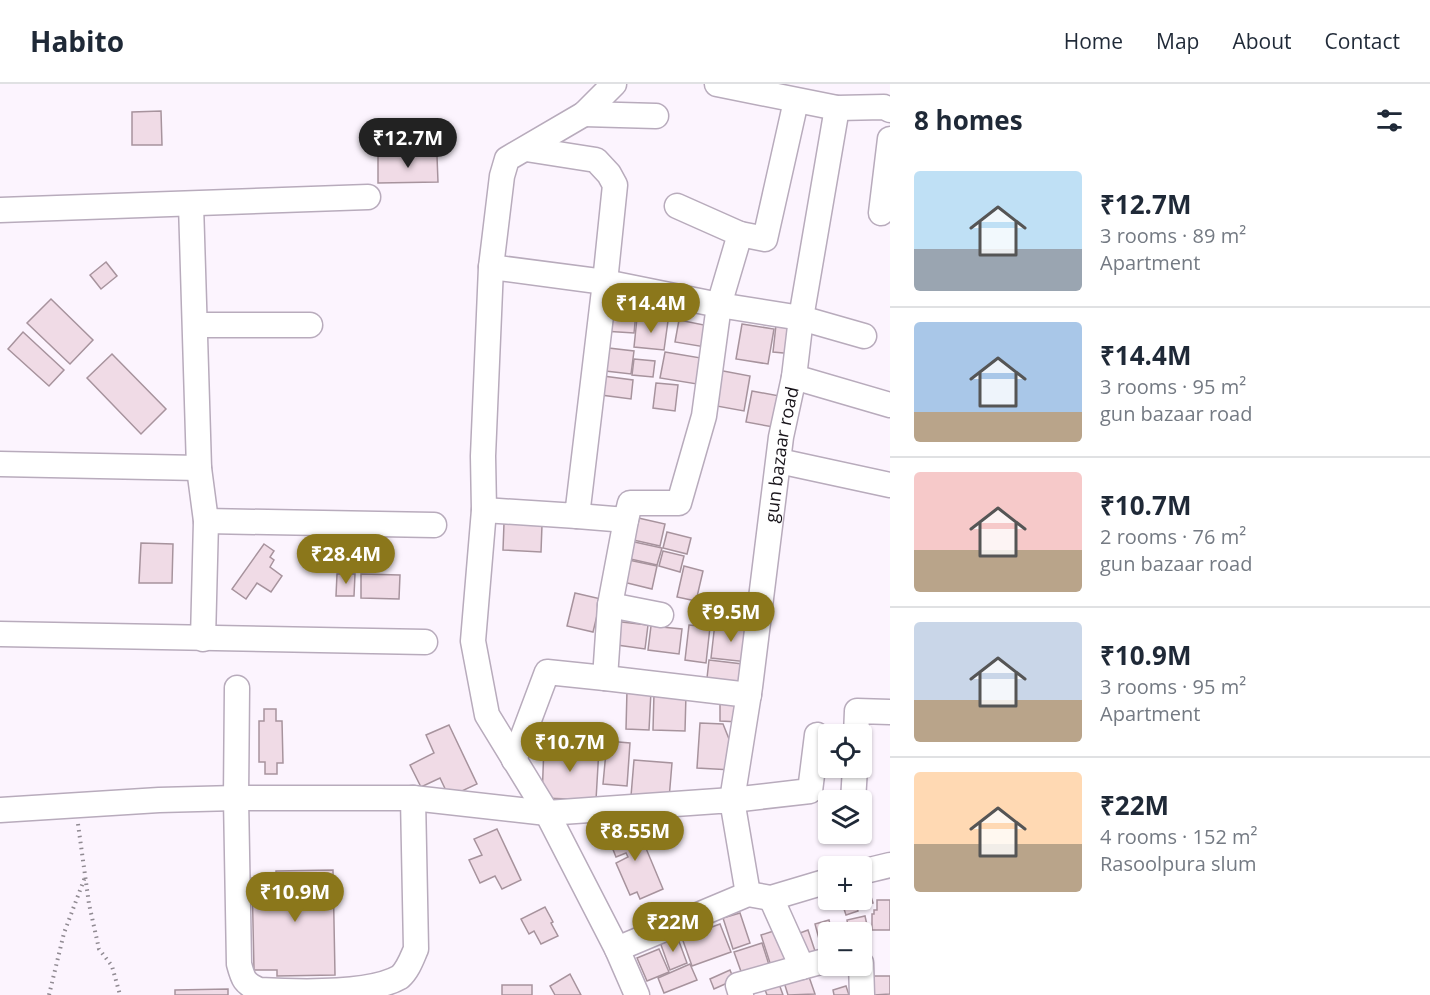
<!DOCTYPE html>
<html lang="en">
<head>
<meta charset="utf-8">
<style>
	:root { --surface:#fff; --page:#f2f2f3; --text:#1f2937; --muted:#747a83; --line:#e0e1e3; --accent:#8b771b }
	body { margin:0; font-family:"Open Sans",sans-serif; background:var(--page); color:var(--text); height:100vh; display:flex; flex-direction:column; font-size:22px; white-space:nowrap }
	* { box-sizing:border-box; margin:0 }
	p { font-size:20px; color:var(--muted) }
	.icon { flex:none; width:33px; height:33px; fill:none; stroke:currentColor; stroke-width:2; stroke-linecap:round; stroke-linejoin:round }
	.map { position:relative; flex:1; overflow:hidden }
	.panel { display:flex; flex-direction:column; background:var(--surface); width:540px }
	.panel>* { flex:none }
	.controls { position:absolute; left:818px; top:640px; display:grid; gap:12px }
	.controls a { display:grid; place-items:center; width:54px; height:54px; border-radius:6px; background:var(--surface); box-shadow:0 2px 4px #0004; font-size:30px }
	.price { position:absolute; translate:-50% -51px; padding:0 14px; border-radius:21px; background:var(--accent); color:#fff; font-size:20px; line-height:39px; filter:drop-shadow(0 2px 3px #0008) }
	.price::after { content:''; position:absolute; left:50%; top:36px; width:18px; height:14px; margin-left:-9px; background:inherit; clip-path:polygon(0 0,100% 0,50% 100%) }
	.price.active { background:#222; color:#fff }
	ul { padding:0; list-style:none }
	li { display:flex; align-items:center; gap:18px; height:150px; padding:0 24px }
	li+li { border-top:2px solid var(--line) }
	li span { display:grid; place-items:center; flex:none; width:168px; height:120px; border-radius:6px; color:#555 }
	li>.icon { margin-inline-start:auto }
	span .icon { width:72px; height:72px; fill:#fffc; stroke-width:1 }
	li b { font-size:26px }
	h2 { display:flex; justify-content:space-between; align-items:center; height:72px; padding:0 24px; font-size:26px }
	header { display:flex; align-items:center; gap:36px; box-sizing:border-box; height:84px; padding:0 30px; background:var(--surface); border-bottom:2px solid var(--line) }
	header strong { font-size:28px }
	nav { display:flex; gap:33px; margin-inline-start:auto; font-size:21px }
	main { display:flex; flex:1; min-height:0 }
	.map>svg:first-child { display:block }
	.building { fill:#f0dbe6; stroke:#a7939d; stroke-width:1.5 }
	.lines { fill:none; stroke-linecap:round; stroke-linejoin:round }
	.minor-casing { stroke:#b8abbc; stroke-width:27 }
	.path { stroke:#908a92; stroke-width:4; stroke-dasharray:1.5 4.5; stroke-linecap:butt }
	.minor { stroke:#fff; stroke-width:24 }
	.labels { text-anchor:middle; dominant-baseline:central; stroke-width:4.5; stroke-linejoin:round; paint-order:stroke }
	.street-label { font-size:18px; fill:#18141a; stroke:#fff }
</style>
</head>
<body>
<header>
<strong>Habito</strong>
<nav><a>Home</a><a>Map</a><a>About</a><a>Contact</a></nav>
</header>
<main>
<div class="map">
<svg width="890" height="911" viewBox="0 0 890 911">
	<rect width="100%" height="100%" fill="#fcf4fe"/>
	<g class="building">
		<path d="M161 27 162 61H132V28Z"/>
		<path d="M378 72H437L438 98 378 99Z"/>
		<path d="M106 178 117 192 101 205 90 191Z"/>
		<path d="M607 206 638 209 634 249 603 247Z"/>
		<path d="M642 214 672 218 670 236 639 233Z"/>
		<path d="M51 215 93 256 70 280 27 239Z"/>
		<path d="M637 234 668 237 664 266 634 263Z"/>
		<path d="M679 236 714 243 711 264 675 258Z"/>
		<path d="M742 240 774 245 768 280 736 275Z"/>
		<path d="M776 241 796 243 794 270 773 268Z"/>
		<path d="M23 248 64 286 49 302 8 265Z"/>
		<path d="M600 263 634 267 631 290 597 286Z"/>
		<path d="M665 268 707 275 703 301 660 294Z"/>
		<path d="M112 270 166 325 141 350 87 294Z"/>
		<path d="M634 275 655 277 653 293 632 291Z"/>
		<path d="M718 286 750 292 744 327 711 321Z"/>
		<path d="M603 292 633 296 631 315 601 311Z"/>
		<path d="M656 299 678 301 675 327 653 324Z"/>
		<path d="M752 307 785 313 779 344 746 338Z"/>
		<path d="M634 433 665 440 660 462 629 455Z"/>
		<path d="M504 439 542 441 541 468 503 466Z"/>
		<path d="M667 448 691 454 687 470 663 464Z"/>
		<path d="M630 457 662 464 657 481 626 474Z"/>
		<path d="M141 459 173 460 172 499H139Z"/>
		<path d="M264 460 274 467 270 473 274 476 270 483 282 492 271 508 257 499 246 515 232 505Z"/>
		<path d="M663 467 684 472 680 488 659 482Z"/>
		<path d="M624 475 657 482 652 505 619 497Z"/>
		<path d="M684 482 703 487 696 517 677 513Z"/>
		<path d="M337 490H355L354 512H336Z"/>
		<path d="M361 490 400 491 399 515 361 514Z"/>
		<path d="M575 509 601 515 593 548 567 542Z"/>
		<path d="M613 537 648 541 645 565 610 560Z"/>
		<path d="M715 539 752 544 748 578 711 574Z"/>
		<path d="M689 541 710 543 706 579 685 576Z"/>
		<path d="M651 542 682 545 679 570 648 566Z"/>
		<path d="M709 576 751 581 748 607 706 603Z"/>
		<path d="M627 606 651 607 649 646 626 645Z"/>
		<path d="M654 609 686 610 685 647 653 646Z"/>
		<path d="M720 617 741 618 740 638 720 637Z"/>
		<path d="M264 625H276V637H282L283 679H277V690H265V678H259V637H264Z"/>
		<path d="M700 639 723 640 733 665 732 686 697 684Z"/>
		<path d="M449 641 477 700 449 713 440 694 421 703 410 681 434 669 426 651Z"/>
		<path d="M607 657 630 659 627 702 603 700Z"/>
		<path d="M544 662 599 664 596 716 542 714Z"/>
		<path d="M634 676 672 679 669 715 631 712Z"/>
		<path d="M635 738 663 805 640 815 637 808 630 811 616 779 628 773 626 769 616 773 610 758 618 754 614 746Z"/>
		<path d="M497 745 521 796 502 805 495 792 480 799 469 776 482 771 474 755Z"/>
		<path d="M333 786 335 891 277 892V886H254L252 794 276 793V787Z"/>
		<path d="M866 797 873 819 860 822 858 816H861V798Z"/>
		<path d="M841 816H855L858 827 846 831Z"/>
		<path d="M877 816H890V846H872V830H874V826H877Z"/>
		<path d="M545 823 553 838 551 839 558 852 541 860 534 847 529 850 521 835Z"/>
		<path d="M740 829 750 859 733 865 723 834Z"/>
		<path d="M865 832 871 859 861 861V849H849L847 836Z"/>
		<path d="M829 836 832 849H828V868L823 870 815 840Z"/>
		<path d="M720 840 731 868 692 882 682 854Z"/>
		<path d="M783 844 793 875 771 882 761 851Z"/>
		<path d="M808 846 817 873 801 878 792 852Z"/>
		<path d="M677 852 687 879 670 886 660 858Z"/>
		<path d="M762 859 770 884 743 893 734 868Z"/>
		<path d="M659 865 669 888 647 897 637 874Z"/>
		<path d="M690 880 697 896 664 909 658 894Z"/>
		<path d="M730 886 734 896 714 905 710 895Z"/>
		<path d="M807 887 815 910 788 911 783 895Z"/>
		<path d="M570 890 581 911H555L550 902Z"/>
		<path d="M874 892H890V910L874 911Z"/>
		<path d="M778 897 783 911H767L764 903Z"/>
		<rect x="502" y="901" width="30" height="10"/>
		<path d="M846 902 849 911H834L833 906Z"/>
		<path d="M228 905V911H175V906Z"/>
	</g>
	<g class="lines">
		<g class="minor-casing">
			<g id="minor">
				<path d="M614 0 584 30 507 75 502 92 491 183 483 372 484 426 473 557 487 631 547 729 617 865 637 911"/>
				<path d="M717 0 837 24 884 23 890 26"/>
				<path d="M584 30 656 32"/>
				<path d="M191 120 199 384 206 437 203 555"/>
				<path d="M0 126 368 113"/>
				<path d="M881 129 890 55"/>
				<path d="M740 150 765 155 796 17"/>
				<path d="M491 183 605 198 719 221 801 234 864 252"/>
				<path d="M196 241H310"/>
				<path d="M794 293 890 321"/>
				<path d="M779 377 890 401"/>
				<path d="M0 380 199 384"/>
				<path d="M484 426 577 432 605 198 615 101 609 90 596 76 526 65"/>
				<path d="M577 432 626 436 630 419H679L704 332 719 221 740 150 677 122"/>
				<path d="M206 437 434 441"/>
				<path d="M610 521 661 531"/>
				<path d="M0 550 425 558"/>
				<path d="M605 594 749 611"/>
				<path d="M237 604 236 714 239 880C243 895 244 899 259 906 297 908 369 911 400 893 408 886 412 874 416 865L413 714"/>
				<path id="s1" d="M817 651 810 707 732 716 750 603 781 353 794 293 801 234 837 24"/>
				<path d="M856 651 857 627 890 628"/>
				<path d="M514 676 547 588 605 594 610 521 626 436"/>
				<path d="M853 717 855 684"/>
				<path d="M0 726 159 716 236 714H413L547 729 732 716 748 810"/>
				<path d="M861 788 890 781"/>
				<path d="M771 814 802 883 828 876"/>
				<path d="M617 865 748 810 771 814 828 797"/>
				<path d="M861 879 862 911"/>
				<path d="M741 911 738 901 802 883"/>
			</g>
		</g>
		<g class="path">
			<path d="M78 740 89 820 99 865 112 882 120 911"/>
			<path d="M49 911 64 849 85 793"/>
		</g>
		<use href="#minor" class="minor"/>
	</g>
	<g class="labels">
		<g class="street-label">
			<text stroke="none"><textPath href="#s1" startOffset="484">gun bazaar road</textPath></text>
		</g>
	</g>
</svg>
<div class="controls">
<a><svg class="icon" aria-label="locate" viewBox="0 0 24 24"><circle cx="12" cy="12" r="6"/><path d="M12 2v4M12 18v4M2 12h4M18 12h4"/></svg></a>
<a><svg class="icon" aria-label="layers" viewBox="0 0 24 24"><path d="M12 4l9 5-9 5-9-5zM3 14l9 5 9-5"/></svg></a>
<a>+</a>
<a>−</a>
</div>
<b class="price active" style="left:408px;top:85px">₹12.7M</b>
<b class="price" style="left:651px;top:250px">₹14.4M</b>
<b class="price" style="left:346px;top:501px">₹28.4M</b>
<b class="price" style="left:731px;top:559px">₹9.5M</b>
<b class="price" style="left:570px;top:689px">₹10.7M</b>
<b class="price" style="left:635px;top:778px">₹8.55M</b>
<b class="price" style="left:295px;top:839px">₹10.9M</b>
<b class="price" style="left:673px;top:869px">₹22M</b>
</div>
<section class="panel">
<h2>8 homes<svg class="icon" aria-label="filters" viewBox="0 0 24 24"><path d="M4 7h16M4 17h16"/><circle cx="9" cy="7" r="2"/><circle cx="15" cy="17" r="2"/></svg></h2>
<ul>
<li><span style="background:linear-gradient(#bfe0f5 65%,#9aa5b1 0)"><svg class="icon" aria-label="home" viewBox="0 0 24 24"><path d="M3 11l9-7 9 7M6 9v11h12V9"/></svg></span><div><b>₹12.7M</b><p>3 rooms · 89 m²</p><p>Apartment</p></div></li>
<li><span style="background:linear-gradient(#a9c7e8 75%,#b9a48a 0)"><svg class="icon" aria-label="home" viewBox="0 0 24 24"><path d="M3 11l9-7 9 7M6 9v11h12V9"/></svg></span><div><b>₹14.4M</b><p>3 rooms · 95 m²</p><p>gun bazaar road</p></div></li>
<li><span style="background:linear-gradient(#f6c9c9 65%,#b9a48a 0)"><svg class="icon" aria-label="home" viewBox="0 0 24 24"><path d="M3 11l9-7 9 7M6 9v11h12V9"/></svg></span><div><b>₹10.7M</b><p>2 rooms · 76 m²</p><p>gun bazaar road</p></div></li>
<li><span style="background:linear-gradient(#c9d6e8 65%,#b9a48a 0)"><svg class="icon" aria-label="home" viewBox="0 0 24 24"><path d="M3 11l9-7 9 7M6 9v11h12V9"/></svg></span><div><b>₹10.9M</b><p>3 rooms · 95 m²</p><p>Apartment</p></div></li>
<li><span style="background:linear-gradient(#ffd9b3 60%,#b9a48a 0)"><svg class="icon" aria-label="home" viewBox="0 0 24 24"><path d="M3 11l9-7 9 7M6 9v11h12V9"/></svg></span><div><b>₹22M</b><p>4 rooms · 152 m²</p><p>Rasoolpura slum</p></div></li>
</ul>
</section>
</main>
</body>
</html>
